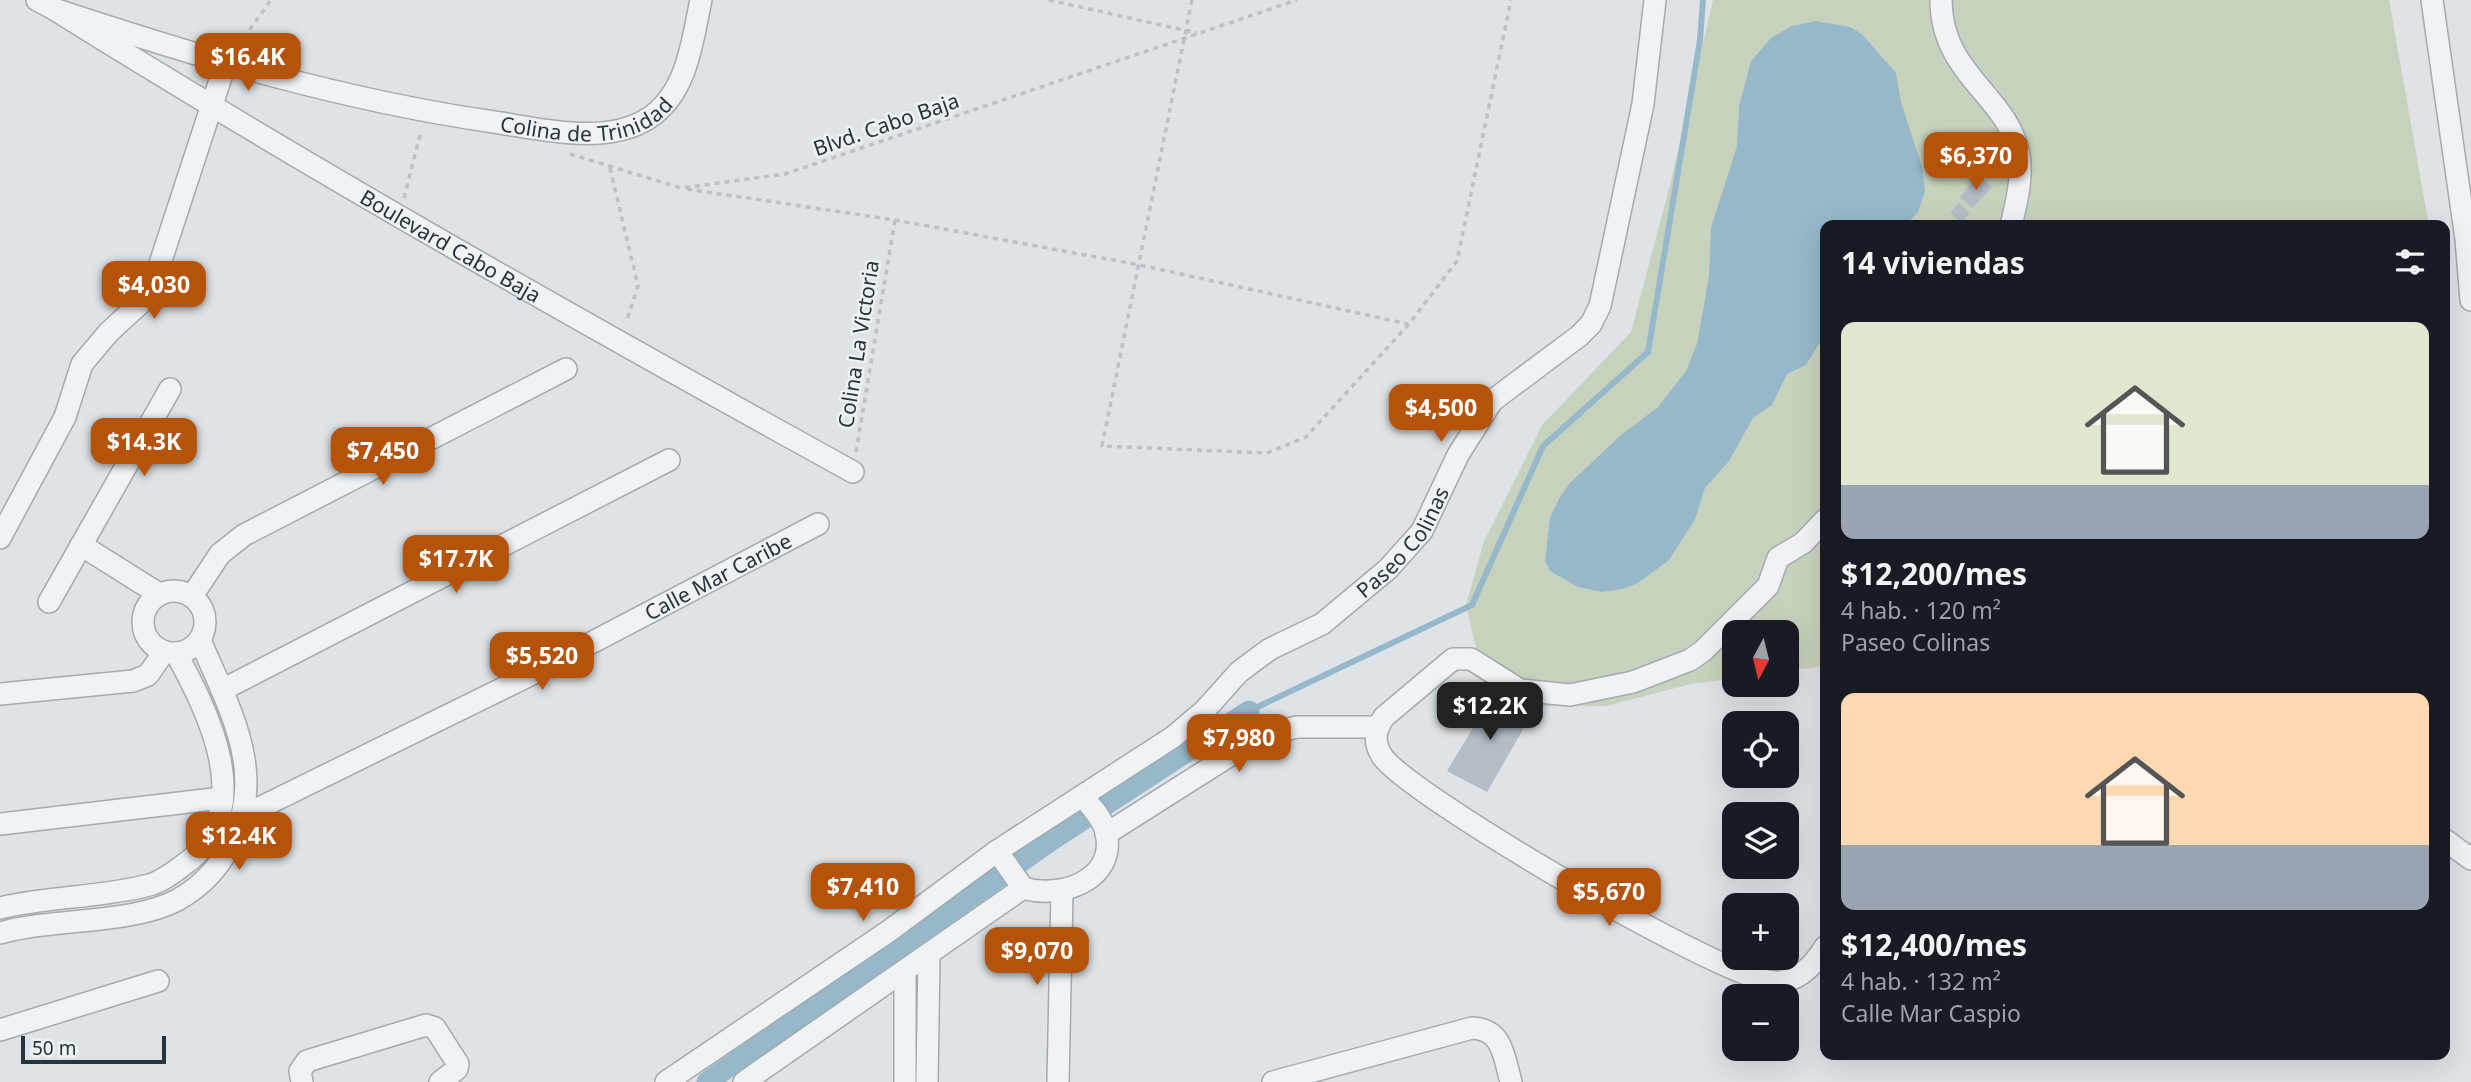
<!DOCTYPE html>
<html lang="es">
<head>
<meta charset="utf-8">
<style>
	:root { --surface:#171b24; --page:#20242c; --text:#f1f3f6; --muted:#9ea1a6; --accent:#b45309 }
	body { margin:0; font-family:"Noto Sans",sans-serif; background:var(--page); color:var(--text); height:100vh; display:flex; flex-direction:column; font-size:26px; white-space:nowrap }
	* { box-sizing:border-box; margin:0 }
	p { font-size:23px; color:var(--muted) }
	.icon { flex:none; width:38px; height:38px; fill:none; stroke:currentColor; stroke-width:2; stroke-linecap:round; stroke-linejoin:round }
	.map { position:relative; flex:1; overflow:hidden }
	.sheet { position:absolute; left:1820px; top:220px; width:630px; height:840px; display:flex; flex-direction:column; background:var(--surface); border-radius:14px; box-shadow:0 7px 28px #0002 }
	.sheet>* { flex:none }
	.needle { width:46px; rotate:187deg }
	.buttons { position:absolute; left:1722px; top:620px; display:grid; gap:14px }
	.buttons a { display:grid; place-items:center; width:77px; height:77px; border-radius:14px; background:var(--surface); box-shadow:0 7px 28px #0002; font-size:35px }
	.scale { position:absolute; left:21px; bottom:18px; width:145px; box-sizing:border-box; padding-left:7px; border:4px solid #26343e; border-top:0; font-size:19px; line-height:24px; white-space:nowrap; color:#26343e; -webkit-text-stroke:5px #edf2f5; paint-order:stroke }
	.price { position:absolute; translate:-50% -60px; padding:0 16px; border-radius:14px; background:var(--accent); color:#fff; font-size:23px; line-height:46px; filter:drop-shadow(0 2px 4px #0008) }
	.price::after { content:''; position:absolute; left:50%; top:42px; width:21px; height:16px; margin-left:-10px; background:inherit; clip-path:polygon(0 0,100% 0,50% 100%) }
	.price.active { background:#222; color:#fff }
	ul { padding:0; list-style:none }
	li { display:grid; align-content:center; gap:14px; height:371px; padding:0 21px }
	li span { display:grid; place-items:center; height:217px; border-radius:14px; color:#555 }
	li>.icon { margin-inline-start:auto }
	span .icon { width:126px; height:126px; fill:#fffc; stroke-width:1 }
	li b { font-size:30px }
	h2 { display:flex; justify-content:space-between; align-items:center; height:84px; padding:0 21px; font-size:30px }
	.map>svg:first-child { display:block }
	.green { fill:#c7d2be }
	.water { fill:#97b8c9 }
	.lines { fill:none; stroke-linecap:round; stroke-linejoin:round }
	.stream { stroke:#97b8c9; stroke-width:6 }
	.canal { stroke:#97b8c9; stroke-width:21 }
	.building { fill:#b4bdc4 }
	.minor-casing { stroke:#a2abb1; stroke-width:24 }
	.path { stroke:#bbc1c6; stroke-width:3.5; stroke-dasharray:5 5; stroke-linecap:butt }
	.minor { stroke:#f0f3f6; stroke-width:21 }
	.labels { text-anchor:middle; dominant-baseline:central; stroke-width:5; stroke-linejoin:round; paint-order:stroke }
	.street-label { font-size:21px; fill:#26343e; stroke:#edf2f5 }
</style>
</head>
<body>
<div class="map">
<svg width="2471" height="1082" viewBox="0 0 2471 1082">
	<rect width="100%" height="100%" fill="#dde3e7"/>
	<path class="green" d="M1713 0H2389L2429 226H1825V666L1787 671V632H1734V678L1691 684 1606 706H1532L1488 679 1477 652 1466 605 1484 541 1542 425 1631 332 1671 181Z"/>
	<path class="water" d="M1816 21 1850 27 1862 34 1896 73 1901 102 1922 167 1925 191 1918 212 1904 226H1825V325L1822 339 1806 365 1787 374 1772 405 1753 418 1729 461 1705 488 1695 519 1669 560 1638 583 1623 589 1602 592 1578 587 1550 571 1545 561 1547 544 1550 517 1560 497 1570 483 1620 436 1658 407 1686 371 1697 344 1709 276 1711 228 1737 146 1739 106 1751 61 1772 37 1792 26Z"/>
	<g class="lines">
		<path class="stream" d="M1249 711 1472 605 1543 446 1648 352 1700 40 1703 0"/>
		<g class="canal">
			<path d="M915 965 916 1082"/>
			<path d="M707 1082 1052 840 1249 711"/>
		</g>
	</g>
	<g class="building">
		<path d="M1978 175 1992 187 1972 208 1960 197Z"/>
		<path d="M1959 203 1970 213 1961 223 1950 213Z"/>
		<path d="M1496 690 1533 712 1487 792 1447 771Z"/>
	</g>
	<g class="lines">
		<g class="minor-casing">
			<g id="minor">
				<path id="s1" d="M37 0 54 9C199 57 341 100 494 122 541 129 606 146 649 118 688 92 692 41 701 0"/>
				<path d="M1941 0C1941 76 2010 96 2019 156 2023 178 2016 204 2011 226"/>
				<path d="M2432 0 2466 239 2471 300"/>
				<path id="s2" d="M54 9C315 172 583 323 853 472"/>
				<path d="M1825 520 1803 543 1778 558 1768 586 1703 651 1690 660 1633 682 1570 695 1520 690 1471 659H1453L1384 717C1375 730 1373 742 1382 756 1409 796 1730 983 1776 982 1799 982 1814 965 1825 947"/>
				<path d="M0 538 65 417 82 364 109 332 145 299 152 288 225 65"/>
				<path d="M81 545 159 594"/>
				<circle cx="174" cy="622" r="31"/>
				<path d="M192 596 220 554 244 535 566 369"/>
				<path d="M49 602 170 389"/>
				<path d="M222 690 669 460"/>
				<path d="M0 694 133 681 148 675 164 652"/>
				<path id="s3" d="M243 816 530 675 818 524"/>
				<path d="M0 824 222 798"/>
				<path d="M1106 834 1262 735 1297 727H1377"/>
				<path d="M2445 840 2471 859"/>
				<path d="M997 851 1023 888"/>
				<path d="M0 908C49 896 100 898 149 885 164 881 178 869 190 860 256 806 208 712 176 653"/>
				<path d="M0 933C51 919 107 924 158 908 185 900 210 879 224 856 272 780 231 713 200 640"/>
				<path d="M0 1030 158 981"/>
				<path d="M302 1082 300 1071 307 1061 426 1025 435 1028 458 1064 457 1069 440 1082"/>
				<path id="s4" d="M666 1082 889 931 997 851 1173 737 1204 711 1239 672 1270 649 1322 624 1388 569 1422 531 1458 455 1492 401 1579 336 1591 324 1600 306 1643 104 1655 0"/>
				<path d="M744 1082 1023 888C1060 899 1117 881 1106 832 1103 819 1091 806 1082 796"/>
				<path d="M905 1082V971"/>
				<path d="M927 1082 929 956"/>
				<path d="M1058 1082 1062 892"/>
				<path d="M1273 1082 1472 1028C1503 1029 1504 1057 1511 1082"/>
			</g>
		</g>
		<g class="path">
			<path d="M1049 0 1197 33"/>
			<path d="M1192 0 1102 446 1267 453 1306 437 1409 324 1457 261 1511 0"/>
			<path d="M238 46 271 0"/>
			<path d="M570 154 681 188 785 174 1297 0"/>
			<path d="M610 168 638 286 626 323"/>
			<path d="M687 189 895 220 1140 265 1408 324"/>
			<path d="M404 198 421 131"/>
			<path d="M856 452 895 220"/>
		</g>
		<use href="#minor" class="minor"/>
	</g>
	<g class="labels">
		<g class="street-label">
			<text stroke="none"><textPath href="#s1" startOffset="570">Colina de Trinidad</textPath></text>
			<text transform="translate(886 124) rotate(-19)">Blvd. Cabo Baja</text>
			<text stroke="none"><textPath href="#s2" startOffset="462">Boulevard Cabo Baja</textPath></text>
			<text transform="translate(858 344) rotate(-81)">Colina La Victoria</text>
			<text stroke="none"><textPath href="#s4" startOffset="919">Paseo Colinas</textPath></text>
			<text stroke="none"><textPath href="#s3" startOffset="532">Calle Mar Caribe</textPath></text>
		</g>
	</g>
</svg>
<div class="buttons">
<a><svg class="needle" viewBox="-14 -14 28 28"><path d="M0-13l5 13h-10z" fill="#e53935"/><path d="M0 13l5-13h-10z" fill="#9ea1a6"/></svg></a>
<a><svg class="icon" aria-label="locate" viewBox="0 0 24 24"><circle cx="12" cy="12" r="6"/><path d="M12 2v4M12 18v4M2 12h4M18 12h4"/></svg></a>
<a><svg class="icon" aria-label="layers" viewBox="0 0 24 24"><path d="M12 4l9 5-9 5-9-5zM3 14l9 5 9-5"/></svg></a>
<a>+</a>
<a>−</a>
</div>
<div class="scale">50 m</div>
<b class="price" style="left:248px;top:93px">$16.4K</b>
<b class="price" style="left:1976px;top:192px">$6,370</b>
<b class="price" style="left:154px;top:321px">$4,030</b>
<b class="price" style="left:1441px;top:444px">$4,500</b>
<b class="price" style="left:144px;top:478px">$14.3K</b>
<b class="price" style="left:383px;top:487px">$7,450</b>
<b class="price" style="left:456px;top:595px">$17.7K</b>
<b class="price" style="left:542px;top:692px">$5,520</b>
<b class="price active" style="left:1490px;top:742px">$12.2K</b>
<b class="price" style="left:1239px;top:774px">$7,980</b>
<b class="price" style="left:239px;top:872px">$12.4K</b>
<b class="price" style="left:863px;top:923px">$7,410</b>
<b class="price" style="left:1609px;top:928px">$5,670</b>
<b class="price" style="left:1037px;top:987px">$9,070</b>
<section class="sheet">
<h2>14 viviendas<svg class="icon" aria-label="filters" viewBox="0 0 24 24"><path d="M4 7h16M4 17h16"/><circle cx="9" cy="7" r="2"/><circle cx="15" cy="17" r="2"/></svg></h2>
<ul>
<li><span style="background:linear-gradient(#dfe7d0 75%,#9aa5b1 0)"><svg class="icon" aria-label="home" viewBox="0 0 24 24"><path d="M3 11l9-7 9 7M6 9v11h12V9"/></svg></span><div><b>$12,200/mes</b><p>4 hab. · 120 m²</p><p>Paseo Colinas</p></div></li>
<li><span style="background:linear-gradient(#ffd9b3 70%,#9aa5b1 0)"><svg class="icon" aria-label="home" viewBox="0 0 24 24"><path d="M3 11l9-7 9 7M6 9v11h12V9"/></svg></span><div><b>$12,400/mes</b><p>4 hab. · 132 m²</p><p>Calle Mar Caspio</p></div></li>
</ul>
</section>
</div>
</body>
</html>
